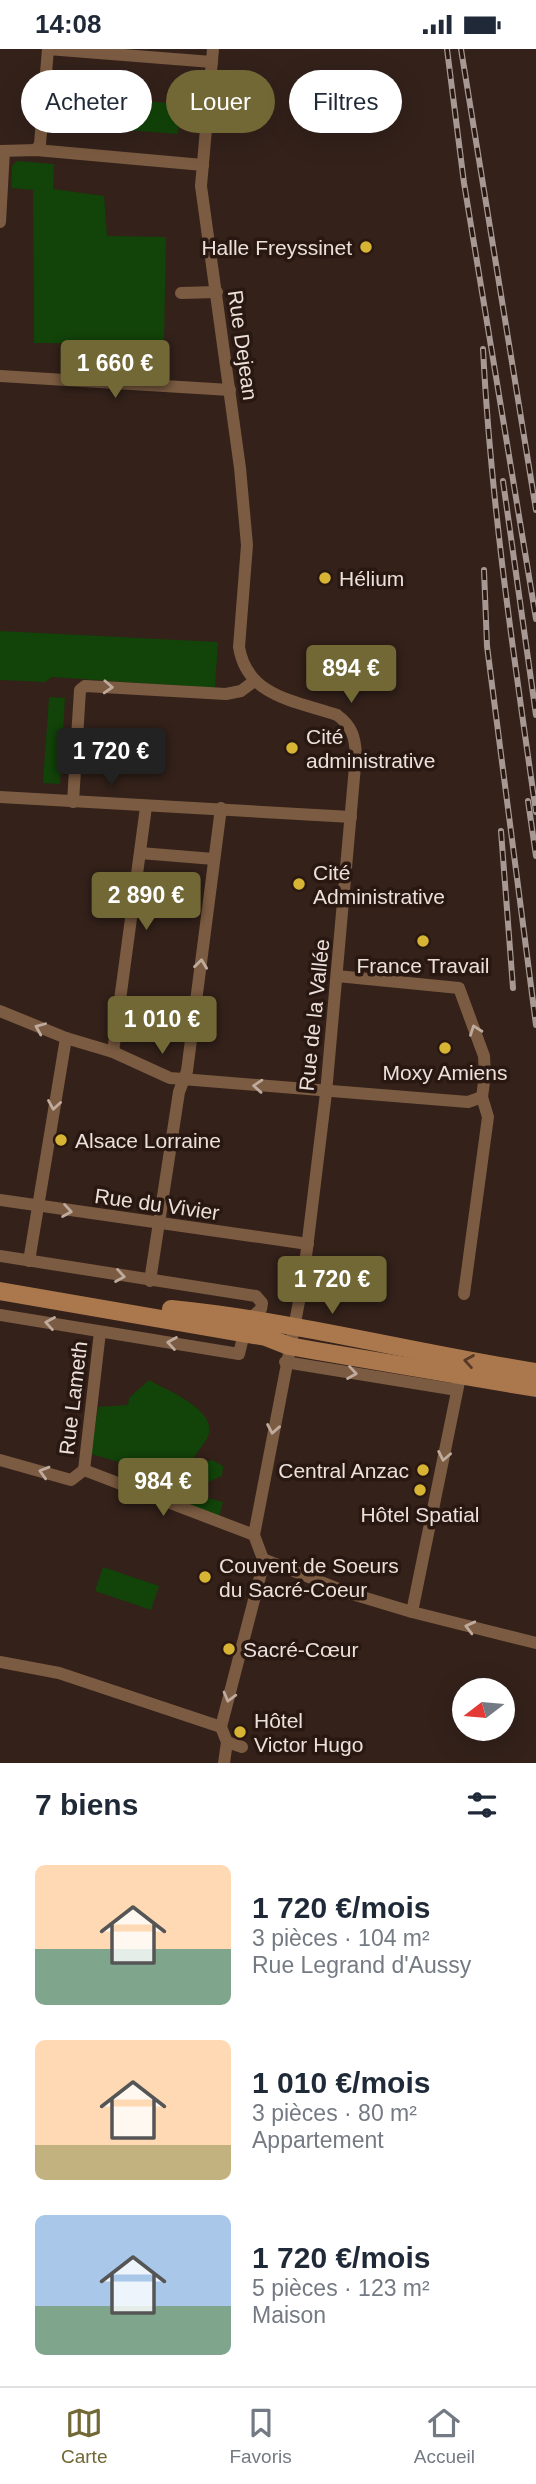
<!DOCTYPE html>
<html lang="fr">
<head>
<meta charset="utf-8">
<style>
	:root { --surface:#fff; --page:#f2f2f3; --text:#1f2937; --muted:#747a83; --line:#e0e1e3; --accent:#726836 }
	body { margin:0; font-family:Arial,sans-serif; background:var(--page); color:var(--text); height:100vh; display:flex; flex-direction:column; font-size:26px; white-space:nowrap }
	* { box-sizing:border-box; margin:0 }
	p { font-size:23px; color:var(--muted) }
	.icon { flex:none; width:38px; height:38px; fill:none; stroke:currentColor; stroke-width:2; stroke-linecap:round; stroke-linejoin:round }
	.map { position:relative; height:1714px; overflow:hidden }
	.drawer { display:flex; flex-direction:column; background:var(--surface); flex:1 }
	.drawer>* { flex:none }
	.guide { position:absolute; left:21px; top:21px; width:495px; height:63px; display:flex; gap:14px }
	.needle { width:46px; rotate:254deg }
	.controls { position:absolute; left:452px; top:1629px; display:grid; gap:14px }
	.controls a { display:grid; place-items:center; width:63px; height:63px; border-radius:50%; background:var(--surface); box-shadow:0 7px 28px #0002; font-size:35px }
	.price { position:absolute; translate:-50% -60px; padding:0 16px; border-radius:7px; background:var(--accent); color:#fff; font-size:23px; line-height:46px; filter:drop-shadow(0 2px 4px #0008) }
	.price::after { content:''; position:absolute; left:50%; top:42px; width:21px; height:16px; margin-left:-10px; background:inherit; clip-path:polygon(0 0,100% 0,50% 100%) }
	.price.current { background:#222; color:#fff }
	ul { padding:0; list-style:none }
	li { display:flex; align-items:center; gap:21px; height:175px; padding:0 35px }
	li span { display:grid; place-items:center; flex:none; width:196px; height:140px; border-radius:10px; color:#555 }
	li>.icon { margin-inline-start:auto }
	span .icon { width:84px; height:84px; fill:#fffc; stroke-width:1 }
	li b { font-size:30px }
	h2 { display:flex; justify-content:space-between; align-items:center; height:84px; padding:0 35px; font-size:30px }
	.pill { padding:0 24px; border-radius:32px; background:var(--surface); box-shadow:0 7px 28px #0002; font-size:24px; line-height:63px }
	.pill.current { background:var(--accent); color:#fff }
	.status { display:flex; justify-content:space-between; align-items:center; height:49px; padding:0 35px; background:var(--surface); direction:ltr }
	.status svg { height:19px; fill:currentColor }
	.tab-bar { display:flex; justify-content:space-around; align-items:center; height:98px; border-top:2px solid var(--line); background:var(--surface); font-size:19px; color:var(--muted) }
	.tab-bar a { display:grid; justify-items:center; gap:4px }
	.tab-bar .current { color:var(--accent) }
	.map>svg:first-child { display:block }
	.green { fill:#124309 }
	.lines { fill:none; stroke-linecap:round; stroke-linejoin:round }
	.street { stroke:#7b5b41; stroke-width:12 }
	.secondary { stroke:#ab784d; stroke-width:18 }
	.rail-casing { stroke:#a79893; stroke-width:6 }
	.rail { stroke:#291811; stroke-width:3.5; stroke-dasharray:10; stroke-linecap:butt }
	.oneway { stroke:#bfab9d }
	.oneway2 { stroke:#563a26 }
	.poi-dot { fill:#d8b434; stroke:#291811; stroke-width:2.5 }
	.labels { text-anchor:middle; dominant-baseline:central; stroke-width:7; stroke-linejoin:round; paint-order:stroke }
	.poi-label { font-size:21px; fill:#ece0db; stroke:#291811; text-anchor:start }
	.street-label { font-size:21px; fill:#ece0db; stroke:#291811 }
</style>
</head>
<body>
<div class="status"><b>14:08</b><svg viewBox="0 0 49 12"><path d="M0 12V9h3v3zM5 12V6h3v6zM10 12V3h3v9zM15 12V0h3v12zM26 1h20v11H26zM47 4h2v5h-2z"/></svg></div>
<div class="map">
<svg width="536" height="1714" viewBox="0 0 536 1714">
	<rect width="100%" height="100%" fill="#33211a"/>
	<g class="green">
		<path d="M62 46 180 55 178 85 60 76Z"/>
		<path d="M17 112 54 115 53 140 104 147 107 187 166 188 164 295 34 294 33 141 11 139 12 117Z"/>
		<path d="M0 582 218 593 215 639 52 628 45 633 0 631Z"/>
		<path d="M49 648 65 649 60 735 43 734Z"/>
		<path d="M149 1331C172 1344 230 1366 202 1397 197 1403 194 1410 188 1414L189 1418 200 1420 205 1413 212 1411 223 1417 222 1427 208 1433 205 1448 223 1453 219 1468 168 1448 175 1429 91 1405 98 1358 128 1356 129 1349Z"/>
		<path d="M103 1518 159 1537 151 1561 95 1542Z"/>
	</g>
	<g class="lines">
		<g class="street">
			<path d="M48 0 212 13"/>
			<path d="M213 0 201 137 240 419 247 496 239 598C247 648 296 652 337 666 352 677 355 688 356 706L326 1044 303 1232 254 1486 263 1510 261 1524 221 1678"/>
			<path d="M36 101 40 95 48 0"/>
			<path d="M0 102 36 101 203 116"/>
			<path d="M0 173 4 102"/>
			<path d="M181 244 217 243"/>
			<path d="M0 327 230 341"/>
			<path d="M0 748 351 768"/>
			<path d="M73 753 80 641 85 637 226 645 241 642 253 633"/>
			<path d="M140 804 214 810"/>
			<path d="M337 927 459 939 484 1007 485 1026 482 1048 488 1068 464 1245"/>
			<path d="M0 962 66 989 113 1003 170 1029 468 1053 482 1048"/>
			<path d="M113 1003 146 758"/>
			<path d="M0 1151 308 1195"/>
			<path d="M0 1207 256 1247 262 1254 261 1260 251 1269"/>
			<path d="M29 1212 66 989"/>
			<path d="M150 1232 179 1043 187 1022 221 759"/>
			<path d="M0 1266 239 1305 244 1284"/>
			<path d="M285 1313 457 1341"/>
			<path d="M0 1411 71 1431 84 1421"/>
			<path d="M84 1421 254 1486"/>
			<path d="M84 1421 100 1283"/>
			<path d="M263 1510 349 1544 412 1563 536 1594"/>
			<path d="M412 1563 460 1328"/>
			<path d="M0 1613 59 1624 221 1678"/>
			<path d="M221 1678 227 1693 224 1714"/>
			<path d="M227 1693 242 1698"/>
		</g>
		<g class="secondary">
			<path d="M0 1242 266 1288 289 1297 317 1302 536 1339"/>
			<path d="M171 1260C294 1272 414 1304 536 1323"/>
		</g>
		<g class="rail-casing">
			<g id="rail">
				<path d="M447 0 464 134 536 570"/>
				<path d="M461 0 536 461"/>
				<path d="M483 300C491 456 514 609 536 763"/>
				<path d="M503 432 536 666"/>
				<path d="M484 521 487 597 536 976"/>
				<path d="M528 752 536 807"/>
				<path d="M501 782 513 939"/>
			</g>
		</g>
		<use href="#rail" class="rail"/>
	</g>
	<defs><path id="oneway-chevron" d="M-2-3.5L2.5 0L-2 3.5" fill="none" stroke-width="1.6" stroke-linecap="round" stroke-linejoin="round" transform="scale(1.75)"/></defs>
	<g class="oneway">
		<use href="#oneway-chevron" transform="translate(108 638) rotate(3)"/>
		<use href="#oneway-chevron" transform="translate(201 915) rotate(-83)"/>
		<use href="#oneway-chevron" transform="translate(40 979) rotate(-157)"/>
		<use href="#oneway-chevron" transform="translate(475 981) rotate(-110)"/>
		<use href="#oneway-chevron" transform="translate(258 1037) rotate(-176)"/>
		<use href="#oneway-chevron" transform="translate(54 1056) rotate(99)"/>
		<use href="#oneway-chevron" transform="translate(67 1162) rotate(9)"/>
		<use href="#oneway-chevron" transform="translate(120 1227) rotate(9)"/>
		<use href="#oneway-chevron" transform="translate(50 1274) rotate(-170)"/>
		<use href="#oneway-chevron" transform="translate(172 1294) rotate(-171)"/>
		<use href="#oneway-chevron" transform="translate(352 1324) rotate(9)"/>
		<use href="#oneway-chevron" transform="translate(273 1380) rotate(100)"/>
		<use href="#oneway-chevron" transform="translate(444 1407) rotate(101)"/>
		<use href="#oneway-chevron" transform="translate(44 1423) rotate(-164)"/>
		<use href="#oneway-chevron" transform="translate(470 1578) rotate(-166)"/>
		<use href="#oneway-chevron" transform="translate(229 1648) rotate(105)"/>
	</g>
	<use class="oneway2" href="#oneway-chevron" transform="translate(469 1312) rotate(-170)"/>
	<g class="poi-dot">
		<circle cx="366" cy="198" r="7"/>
		<circle cx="325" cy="529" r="7"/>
		<circle cx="292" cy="699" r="7"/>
		<circle cx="299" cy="835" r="7"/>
		<circle cx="423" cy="892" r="7"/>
		<circle cx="445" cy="999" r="7"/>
		<circle cx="61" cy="1091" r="7"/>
		<circle cx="423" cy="1421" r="7"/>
		<circle cx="420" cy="1441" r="7"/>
		<circle cx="205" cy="1528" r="7"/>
		<circle cx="229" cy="1600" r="7"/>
		<circle cx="240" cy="1683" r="7"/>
	</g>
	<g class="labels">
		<g class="poi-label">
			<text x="352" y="198" text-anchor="end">Halle Freyssinet</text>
			<text x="339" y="529">Hélium</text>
			<text x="306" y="687">Cité<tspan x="306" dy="24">administrative</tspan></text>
			<text x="313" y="823">Cité<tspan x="313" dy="24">Administrative</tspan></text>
			<text x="423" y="916" text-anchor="middle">France Travail</text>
			<text x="445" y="1023" text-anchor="middle">Moxy Amiens</text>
			<text x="75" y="1091">Alsace Lorraine</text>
			<text x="409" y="1421" text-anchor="end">Central Anzac</text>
			<text x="420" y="1465" text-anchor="middle">Hôtel Spatial</text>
			<text x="219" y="1516">Couvent de Soeurs<tspan x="219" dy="24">du Sacré-Coeur</tspan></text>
			<text x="243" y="1600">Sacré-Cœur</text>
			<text x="254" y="1671">Hôtel<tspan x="254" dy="24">Victor Hugo</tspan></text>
		</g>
		<g class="street-label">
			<text transform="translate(243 296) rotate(82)">Rue Dejean</text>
			<text transform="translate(314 966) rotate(-84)">Rue de la Vallée</text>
			<text transform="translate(157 1155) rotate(8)">Rue du Vivier</text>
			<text transform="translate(73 1349) rotate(-83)">Rue Lameth</text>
		</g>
	</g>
</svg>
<div class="controls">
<a><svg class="needle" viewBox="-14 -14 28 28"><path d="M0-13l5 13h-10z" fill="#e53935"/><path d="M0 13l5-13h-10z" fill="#747a83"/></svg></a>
</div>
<b class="price" style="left:115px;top:351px">1 660 €</b>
<b class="price" style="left:351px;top:656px">894 €</b>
<b class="price current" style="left:111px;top:739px">1 720 €</b>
<b class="price" style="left:146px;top:883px">2 890 €</b>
<b class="price" style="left:162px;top:1007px">1 010 €</b>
<b class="price" style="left:332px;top:1267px">1 720 €</b>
<b class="price" style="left:163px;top:1469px">984 €</b>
<div class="guide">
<a class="pill">Acheter</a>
<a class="pill current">Louer</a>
<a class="pill">Filtres</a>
</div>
</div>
<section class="drawer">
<h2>7 biens<svg class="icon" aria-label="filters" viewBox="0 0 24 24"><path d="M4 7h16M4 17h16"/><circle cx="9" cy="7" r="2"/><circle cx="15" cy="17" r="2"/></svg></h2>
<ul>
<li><span style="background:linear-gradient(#ffd9b3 60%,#7fa58c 0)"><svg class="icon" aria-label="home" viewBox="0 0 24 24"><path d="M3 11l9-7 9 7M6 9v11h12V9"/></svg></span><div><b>1 720 €/mois</b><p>3 pièces · 104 m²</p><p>Rue Legrand d'Aussy</p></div></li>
<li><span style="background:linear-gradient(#ffd9b3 75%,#c2b280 0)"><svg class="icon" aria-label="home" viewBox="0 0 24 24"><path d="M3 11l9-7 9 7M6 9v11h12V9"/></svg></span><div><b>1 010 €/mois</b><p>3 pièces · 80 m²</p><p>Appartement</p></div></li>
<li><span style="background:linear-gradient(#a9c7e8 65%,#7fa58c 0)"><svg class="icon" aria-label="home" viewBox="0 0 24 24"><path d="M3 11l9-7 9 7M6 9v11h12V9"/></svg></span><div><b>1 720 €/mois</b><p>5 pièces · 123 m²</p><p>Maison</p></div></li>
</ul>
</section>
<nav class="tab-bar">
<a class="current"><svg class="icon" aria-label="map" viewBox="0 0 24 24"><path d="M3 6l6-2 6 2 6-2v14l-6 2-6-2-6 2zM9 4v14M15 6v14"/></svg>Carte</a>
<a><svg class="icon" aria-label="saved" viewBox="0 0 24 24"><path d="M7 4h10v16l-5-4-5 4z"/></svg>Favoris</a>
<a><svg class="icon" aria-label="home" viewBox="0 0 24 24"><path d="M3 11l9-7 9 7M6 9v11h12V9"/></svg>Accueil</a>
</nav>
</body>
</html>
